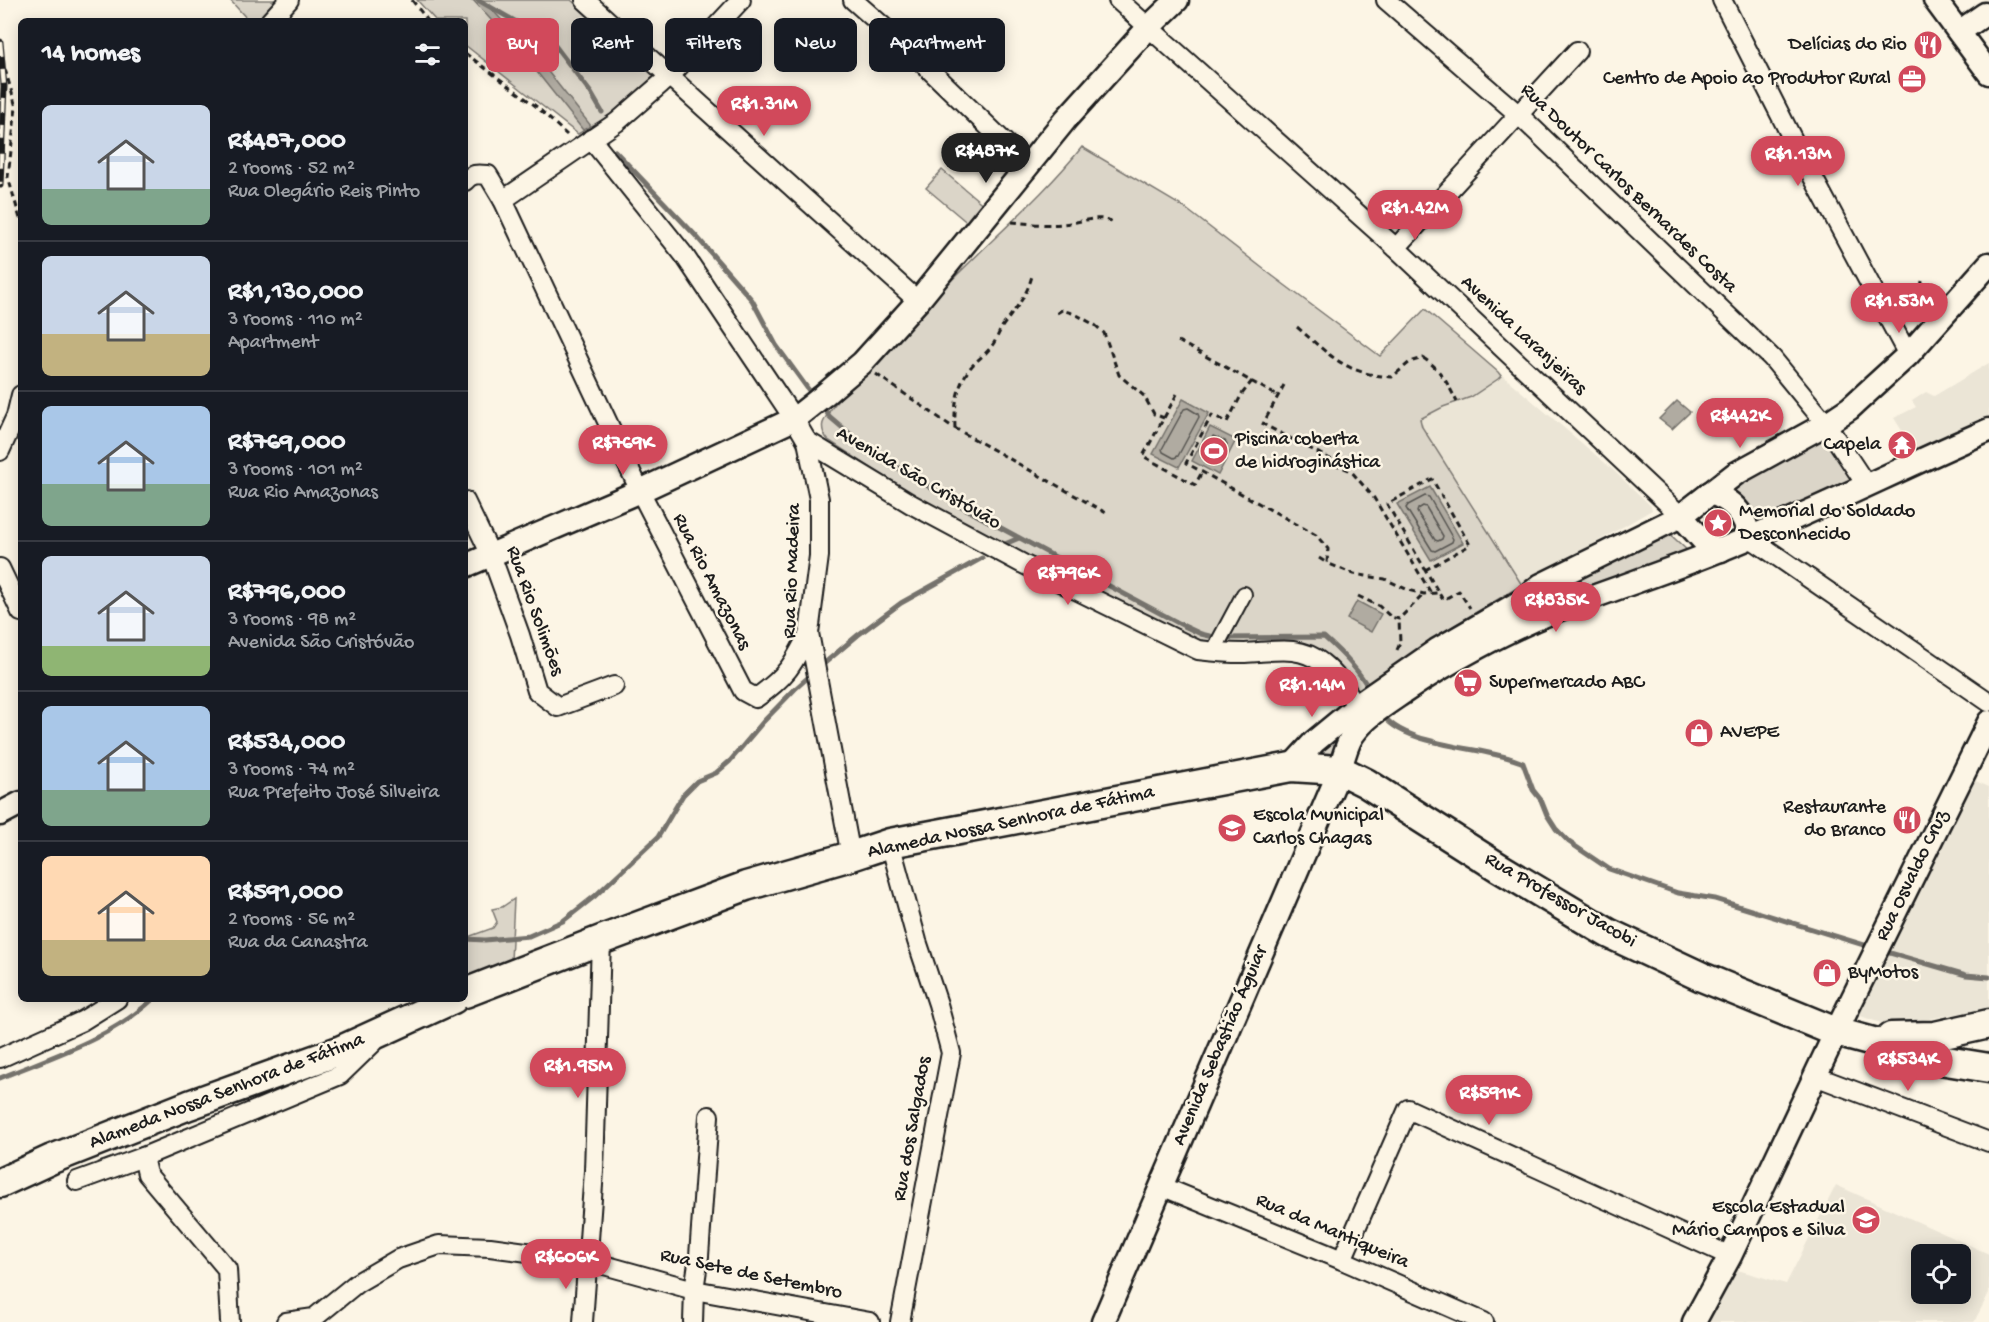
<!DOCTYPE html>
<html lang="en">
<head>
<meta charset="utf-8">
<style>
	:root { --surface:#171b24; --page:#242831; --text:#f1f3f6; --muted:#9ea1a6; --line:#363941; --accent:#d1495b }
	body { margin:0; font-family:"Gochi Hand",sans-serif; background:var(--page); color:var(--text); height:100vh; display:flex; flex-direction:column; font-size:22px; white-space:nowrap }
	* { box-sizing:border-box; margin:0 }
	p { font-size:20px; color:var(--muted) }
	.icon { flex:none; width:33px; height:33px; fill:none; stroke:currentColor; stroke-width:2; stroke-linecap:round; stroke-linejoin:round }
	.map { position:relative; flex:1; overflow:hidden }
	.panel { position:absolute; left:18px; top:18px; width:450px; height:984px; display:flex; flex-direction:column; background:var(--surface); border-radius:9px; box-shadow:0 3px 15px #0003 }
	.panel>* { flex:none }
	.guide { position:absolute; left:486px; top:18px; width:570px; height:54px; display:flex; gap:12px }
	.buttons { position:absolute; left:1911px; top:1244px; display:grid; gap:12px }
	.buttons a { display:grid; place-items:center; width:60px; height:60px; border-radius:9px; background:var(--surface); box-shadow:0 3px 15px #0003; font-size:30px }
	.price { position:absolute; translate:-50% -51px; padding:0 14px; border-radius:21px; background:var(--accent); color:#fff; font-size:20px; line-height:39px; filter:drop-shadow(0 2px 3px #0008) }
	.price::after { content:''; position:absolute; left:50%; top:36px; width:18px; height:14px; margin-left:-9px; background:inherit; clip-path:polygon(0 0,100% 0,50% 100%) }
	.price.active { background:#222; color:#fff }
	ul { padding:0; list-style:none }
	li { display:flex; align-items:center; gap:18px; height:150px; padding:0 24px }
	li+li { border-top:2px solid var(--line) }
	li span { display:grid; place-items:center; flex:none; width:168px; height:120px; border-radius:9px; color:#555 }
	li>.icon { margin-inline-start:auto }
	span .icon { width:72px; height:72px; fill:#fffc; stroke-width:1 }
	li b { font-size:26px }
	h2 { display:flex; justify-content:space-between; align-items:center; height:72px; padding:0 24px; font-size:26px }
	.chip { padding:0 21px; border-radius:9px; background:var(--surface); box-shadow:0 3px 15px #0003; font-size:21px; line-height:54px }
	.chip.active { background:var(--accent); color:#fff }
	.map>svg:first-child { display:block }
	.built { fill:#ebe5d6; fill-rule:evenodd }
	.green { fill:#dbd5c8; stroke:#7c7872; stroke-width:1.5 }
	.water { fill:#b0aba1; stroke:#75726c; stroke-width:1.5 }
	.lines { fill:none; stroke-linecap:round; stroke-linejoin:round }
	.shore { stroke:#575551; stroke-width:1.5 }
	.stream { stroke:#75726c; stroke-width:5 }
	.pedestrian-casing { stroke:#1c1c1c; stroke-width:18 }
	.minor-casing { stroke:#1c1c1c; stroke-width:22 }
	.tertiary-casing { stroke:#1c1c1c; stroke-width:27 }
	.primary-casing { stroke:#1c1c1c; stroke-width:33 }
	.path { stroke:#1c1c1c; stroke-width:3; stroke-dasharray:6 4.5; stroke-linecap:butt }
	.pedestrian { stroke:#fcf5e5; stroke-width:14 }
	.minor { stroke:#fcf5e5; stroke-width:18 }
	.tertiary { stroke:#fcf5e5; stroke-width:22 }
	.primary { stroke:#fcf5e5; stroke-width:28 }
	.rail-casing { stroke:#1c1c1c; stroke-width:7 }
	.rail { stroke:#fcf5e5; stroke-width:4.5; stroke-dasharray:14; stroke-linecap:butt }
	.labels { text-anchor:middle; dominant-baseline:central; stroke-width:5; stroke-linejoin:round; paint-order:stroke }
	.poi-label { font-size:20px; fill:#1c1c1c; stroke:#fcf5e5; text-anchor:start }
	.street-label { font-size:20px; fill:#1c1c1c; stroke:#fcf5e5 }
</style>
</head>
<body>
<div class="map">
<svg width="1989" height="1322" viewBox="0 0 1989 1322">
	<rect width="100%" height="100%" fill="#fcf5e5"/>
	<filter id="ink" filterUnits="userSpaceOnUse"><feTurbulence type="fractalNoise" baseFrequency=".0167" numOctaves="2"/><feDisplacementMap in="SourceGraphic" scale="12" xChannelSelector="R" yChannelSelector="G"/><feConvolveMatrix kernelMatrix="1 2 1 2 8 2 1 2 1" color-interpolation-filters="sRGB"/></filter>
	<g filter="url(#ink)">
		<g class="built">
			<path d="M1082 147 1185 208 1270 274 1380 356 1425 309 1612 469 1651 506 1652 510 1522 585 1422 427 1005 229 1048 186Z"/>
			<path d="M1989 363V419L1914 450 1894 418 1916 407 1912 401 1926 392 1934 396Z"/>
			<path d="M1969 778 1989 787V1008L1889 1026 1852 1013Z"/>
			<path d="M1836 1185 1989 1254V1293L1974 1322H1703L1734 1269 1786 1284ZM1922 1254H1960V1293H1922Z"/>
		</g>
		<g class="green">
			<path d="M230 0H280L261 21H249Z"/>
			<path d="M417 0H571L642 63 654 76 614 113 578 134 465 45V21H436Z"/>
			<path d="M1082 147 1185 208 1270 274 1380 356 1425 309 1498 372 1501 376 1498 379 1471 397 1443 407 1420 419 1422 427 1522 585 1455 625 1356 697 1330 661 1255 646 1208 644 1192 639 1098 594 917 498 828 440C824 435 821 430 823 423 833 398 866 376 884 356 909 327 933 298 961 271 1002 230 1046 192 1082 147Z"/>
			<path d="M942 170 985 206 970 225 926 188Z"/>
			<path d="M1825 429 1861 485 1750 530 1730 490Z"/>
			<circle cx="1718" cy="522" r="13"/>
			<path d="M1670 526 1673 537 1689 552 1420 679 1338 764 1313 755 1487 622Z"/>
			<path d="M514 899 511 961C498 966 480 977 466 974L465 938 493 928 497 922 492 909 502 907Z"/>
		</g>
		<g class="water">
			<path d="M473 0H483L538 59 591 126 583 130 529 62Z"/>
			<path d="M1183 399 1209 413 1179 467 1153 454Z"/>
			<path d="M1677 401 1690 412 1672 429 1659 419Z"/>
			<path d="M1210 427 1236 440 1218 475 1192 461Z"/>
			<path d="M1430 487 1463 543 1431 560 1397 504Z"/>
			<path d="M1357 601 1381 614 1371 632 1347 619Z"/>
		</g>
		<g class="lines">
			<g class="shore">
				<path d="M1188 408 1198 414 1199 417 1178 456 1174 458 1163 452 1162 449 1184 409Z"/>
				<path d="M1213 436 1225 441 1227 444 1214 465 1201 457Z"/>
				<path d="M1425 496 1429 497 1453 539 1452 542 1435 551 1432 550 1406 508 1408 505Z"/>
				<path d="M1423 506 1426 507 1443 536 1442 539 1438 541 1435 540 1417 512 1418 509Z"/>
			</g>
			<g class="stream">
				<path d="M478 0 553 43 591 93 602 112"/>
				<path d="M615 151 696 236 752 300 776 345 813 396"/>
				<path d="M821 405 830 417 870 451 973 513 1184 626 1201 634 1218 638 1324 637C1341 652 1359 670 1369 689"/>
				<path d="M1005 544 1019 538"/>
				<path d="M820 667 858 635 901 603 982 558"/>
				<path d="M1382 713C1400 747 1491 747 1523 763L1533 790 1541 800 1547 815 1556 829 1569 842 1609 869 1678 893 1715 899 1864 945"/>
				<path d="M465 939 485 940 529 936 563 921 595 896 658 837 683 795 697 781 716 773 730 761 763 722 795 689 813 673"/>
				<path d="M1890 953 1966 975 1989 977"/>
				<path d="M0 1078C53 1056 110 1039 153 999"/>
			</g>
			<g class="pedestrian-casing">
				<path id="pedestrian" d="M1213 652 1244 594"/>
			</g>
			<g class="minor-casing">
				<g id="minor">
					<path d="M585 0 918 301"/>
					<path d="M853 0 902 43 1027 164"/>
					<path d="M1118 0 1396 248 1681 516"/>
					<path d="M1386 0 1519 115 1772 358 1826 424 1867 486"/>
					<path d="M1722 0 1793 140 1908 355"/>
					<path d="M270 21 289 0"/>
					<path d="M591 139 684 255 794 419 807 441 819 499V556L809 633 851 856"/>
					<path d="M465 181C472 173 478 174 488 175L503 200 640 491 743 691 756 698C786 677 793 665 809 633"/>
					<path d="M503 200 617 122 670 76 741 0"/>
					<path d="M1396 248 1577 51"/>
					<path d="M807 441 911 504 1023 564 1198 650C1213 652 1229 653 1245 653 1271 652 1299 644 1322 663 1336 674 1347 691 1357 706"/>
					<path d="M0 451 16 416 21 395"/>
					<path d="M465 501 491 555 520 635 537 691 558 707 614 686"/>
					<path d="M1749 537 1989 702"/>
					<path d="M0 568 21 612"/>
					<path d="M890 843 917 941 938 1004 951 1053 900 1322"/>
					<path d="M0 1058 82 1021 117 999"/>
					<path d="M1815 1076 1989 1142"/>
					<path d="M143 1157 147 1174 227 1269 230 1322"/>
					<path d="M77 1181 143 1157 340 1075 374 1042"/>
					<path d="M1161 1186 1342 1260 1484 1322"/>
					<path d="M1342 1260 1408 1109 1730 1256"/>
					<path d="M286 1322 314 1318 357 1283 398 1259 439 1245 490 1247 586 1260 694 1290 870 1322"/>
					<path d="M583 1322 594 1171 601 940"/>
					<path d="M693 1322 694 1290 699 1256 709 1116"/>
				</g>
			</g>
			<g class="tertiary-casing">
				<g id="tertiary">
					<path d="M1935 0 1989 73"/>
					<path d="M1959 32 1985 14"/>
					<path d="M1710 493C1733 500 1745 514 1749 537"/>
					<path d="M1681 516 1708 546 1721 550"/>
					<path d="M465 566 640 491 794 419 823 396 862 363 918 301 1065 120 1149 27 1177 0"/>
					<path d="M1291 767 1314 742 1365 700 1437 650 1520 602 1541 585 1681 516 1735 474 1826 424 1850 408 1908 355 1989 264"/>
					<path d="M0 814 21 803"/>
					<path d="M1103 1322 1340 770C1343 759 1346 746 1352 736 1365 717 1385 705 1404 692 1445 663 1507 630 1555 611 1610 590 1666 572 1720 550 1812 513 1899 469 1989 430"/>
					<path d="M1694 1322 1730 1256 1836 1032 1989 722"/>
				</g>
			</g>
			<g class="primary-casing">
				<g id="primary">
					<path d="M465 993 601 940 746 886 851 856 890 843 1291 767 1340 770 1366 783 1498 867 1608 933 1702 977 1836 1032 1940 1060 1989 1068"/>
					<path d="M1891 1037 1935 1036 1989 1024"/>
					<path d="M0 1183 52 1159 189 1105 339 1051 453 999"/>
				</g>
			</g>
			<g class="path">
				<path d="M412 0 428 21"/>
				<path d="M465 53 537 107 567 135"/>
				<path d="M0 61 3 62 16 107 8 177 21 222"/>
				<path d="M1012 222C1031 224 1051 226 1070 223 1085 221 1098 215 1113 222"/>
				<path d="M1922 281 1921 288 1933 298"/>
				<path d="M1057 313 1062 310 1075 314 1095 325 1104 333 1119 375 1144 396 1154 414 1164 418"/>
				<path d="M1297 327C1331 356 1345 374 1392 377L1410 362 1423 358C1440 368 1448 384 1457 402"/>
				<path d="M1178 341 1278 396"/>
				<path d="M876 374 951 426 1108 514"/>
				<path d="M1252 381 1242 394 1227 422 1212 415 1186 463 1316 535 1328 549 1327 563 1354 574 1385 579 1408 590 1424 594 1438 593"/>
				<path d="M1284 385 1263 424 1332 460 1337 465 1351 471 1374 498 1431 593"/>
				<path d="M1177 394 1143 456 1195 485 1202 472"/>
				<path d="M955 428C954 406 957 384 971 367 977 360 985 355 991 347 996 341 998 334 1002 327 1015 309 1026 298 1032 276"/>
				<path d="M1319 558 1327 563"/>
				<path d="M1425 570 1470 545 1432 479 1387 504 1443 600 1459 591 1470 608"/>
				<path d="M1358 596 1379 606 1391 617 1399 619 1424 594"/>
				<path d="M1397 650 1400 643 1399 619"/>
			</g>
			<use href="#pedestrian" class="pedestrian"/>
			<use href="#minor" class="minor"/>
			<use href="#tertiary" class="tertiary"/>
			<use href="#primary" class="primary"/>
			<g class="rail-casing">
				<path id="rail" d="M0 42 4 86 0 185"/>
			</g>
			<use href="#rail" class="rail"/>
		</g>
	</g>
	<defs>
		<g id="restaurant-disc" transform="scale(1.5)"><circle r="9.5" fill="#d1495b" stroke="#fcf5e5"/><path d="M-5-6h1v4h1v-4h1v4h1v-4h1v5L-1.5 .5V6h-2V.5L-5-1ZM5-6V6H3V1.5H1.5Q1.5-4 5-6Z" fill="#fff"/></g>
		<g id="office-disc" transform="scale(1.5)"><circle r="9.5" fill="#d1495b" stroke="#fcf5e5"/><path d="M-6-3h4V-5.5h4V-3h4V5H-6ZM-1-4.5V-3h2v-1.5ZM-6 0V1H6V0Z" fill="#fff"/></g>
		<g id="temple-disc" transform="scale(1.5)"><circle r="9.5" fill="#d1495b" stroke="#fcf5e5"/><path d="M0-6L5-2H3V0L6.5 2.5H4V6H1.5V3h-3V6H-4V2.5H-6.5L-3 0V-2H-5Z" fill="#fff"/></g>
		<g id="stadium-disc" transform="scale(1.5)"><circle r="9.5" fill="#d1495b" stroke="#fcf5e5"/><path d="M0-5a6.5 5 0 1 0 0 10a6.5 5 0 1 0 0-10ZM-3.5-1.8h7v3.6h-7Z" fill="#fff"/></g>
		<g id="sight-disc" transform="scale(1.5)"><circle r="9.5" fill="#d1495b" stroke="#fcf5e5"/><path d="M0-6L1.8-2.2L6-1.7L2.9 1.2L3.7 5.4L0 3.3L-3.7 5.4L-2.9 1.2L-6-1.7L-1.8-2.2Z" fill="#fff"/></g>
		<g id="supermarket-disc" transform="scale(1.5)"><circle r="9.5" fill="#d1495b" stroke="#fcf5e5"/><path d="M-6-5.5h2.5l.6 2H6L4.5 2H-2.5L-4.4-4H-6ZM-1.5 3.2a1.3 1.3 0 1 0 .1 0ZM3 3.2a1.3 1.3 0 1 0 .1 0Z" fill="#fff"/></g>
		<g id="shop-disc" transform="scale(1.5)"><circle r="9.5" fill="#d1495b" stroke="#fcf5e5"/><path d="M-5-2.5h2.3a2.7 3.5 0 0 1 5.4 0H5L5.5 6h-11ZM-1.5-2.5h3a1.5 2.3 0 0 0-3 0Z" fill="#fff"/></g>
		<g id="school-disc" transform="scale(1.5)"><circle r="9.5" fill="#d1495b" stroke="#fcf5e5"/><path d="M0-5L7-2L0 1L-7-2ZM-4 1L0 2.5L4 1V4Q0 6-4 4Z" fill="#fff"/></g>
	</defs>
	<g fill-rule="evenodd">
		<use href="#restaurant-disc" x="1928" y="45"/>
		<use href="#office-disc" x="1912" y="79"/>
		<use href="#temple-disc" x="1902" y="445"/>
		<use href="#stadium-disc" x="1214" y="451"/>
		<use href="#sight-disc" x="1718" y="523"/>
		<use href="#supermarket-disc" x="1468" y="683"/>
		<use href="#shop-disc" x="1699" y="733"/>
		<use href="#restaurant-disc" x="1907" y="820"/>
		<use href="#school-disc" x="1232" y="828"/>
		<use href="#shop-disc" x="1827" y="973"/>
		<use href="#school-disc" x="1866" y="1220"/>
	</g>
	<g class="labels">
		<g class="poi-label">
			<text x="1907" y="45" text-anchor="end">Delícias do Rio</text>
			<text x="1891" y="79" text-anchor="end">Centro de Apoio ao Produtor Rural</text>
			<text x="1235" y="440">Piscina coberta<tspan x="1235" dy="23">de hidroginástica</tspan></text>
			<text x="1881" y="445" text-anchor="end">Capela</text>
			<text x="1739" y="512">Memorial do Soldado<tspan x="1739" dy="23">Desconhecido</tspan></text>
			<text x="1489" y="683">Supermercado ABC</text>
			<text x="1720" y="733">AVEPE</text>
			<text x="1886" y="808" text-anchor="end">Restaurante<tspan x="1886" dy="23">do Branco</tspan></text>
			<text x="1253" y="816">Escola Municipal<tspan x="1253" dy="23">Carlos Chagas</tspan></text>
			<text x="1848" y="973">ByMotos</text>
			<text x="1845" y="1208" text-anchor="end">Escola Estadual<tspan x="1845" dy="23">Mário Campos e Silva</tspan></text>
		</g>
		<g class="street-label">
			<text transform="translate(1628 189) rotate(44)">Rua Doutor Carlos Bernardes Costa</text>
			<text transform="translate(1523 336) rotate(43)">Avenida Laranjeiras</text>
			<text transform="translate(918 479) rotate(30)">Avenida São Cristóvão</text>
			<text transform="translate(793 571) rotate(-88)">Rua Rio Madeira</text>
			<text transform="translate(711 582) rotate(63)">Rua Rio Amazonas</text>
			<text transform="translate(534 611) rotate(70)">Rua Rio Solimões</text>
			<text transform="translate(1011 823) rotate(-12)">Alameda Nossa Senhora de Fátima</text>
			<text transform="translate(1913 876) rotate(-64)">Rua Osvaldo Cruz</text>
			<text transform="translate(1560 901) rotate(30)">Rua Professor Jacobi</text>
			<text transform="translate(1221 1046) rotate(-67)">Avenida Sebastião Águiar</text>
			<text transform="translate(227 1092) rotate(-21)">Alameda Nossa Senhora de Fátima</text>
			<text transform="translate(913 1129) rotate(-80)">Rua dos Salgados</text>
			<text transform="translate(1332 1232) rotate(23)">Rua da Mantiqueira</text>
			<text transform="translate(751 1275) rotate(12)">Rua Sete de Setembro</text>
		</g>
	</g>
</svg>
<div class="buttons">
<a><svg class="icon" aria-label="locate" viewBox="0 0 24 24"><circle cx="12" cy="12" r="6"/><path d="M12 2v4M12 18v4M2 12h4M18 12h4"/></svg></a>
</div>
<b class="price" style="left:764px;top:137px">R$1.31M</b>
<b class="price active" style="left:986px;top:184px">R$487K</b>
<b class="price" style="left:1798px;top:187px">R$1.13M</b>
<b class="price" style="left:1415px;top:241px">R$1.42M</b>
<b class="price" style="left:1899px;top:334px">R$1.53M</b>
<b class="price" style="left:1740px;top:449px">R$442K</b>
<b class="price" style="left:623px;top:476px">R$769K</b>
<b class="price" style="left:1068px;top:606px">R$796K</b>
<b class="price" style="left:1556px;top:633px">R$835K</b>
<b class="price" style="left:1312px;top:718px">R$1.14M</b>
<b class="price" style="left:1908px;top:1092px">R$534K</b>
<b class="price" style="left:578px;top:1099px">R$1.95M</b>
<b class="price" style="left:1489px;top:1126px">R$591K</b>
<b class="price" style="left:566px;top:1290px">R$606K</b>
<div class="guide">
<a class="chip active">Buy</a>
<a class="chip">Rent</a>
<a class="chip">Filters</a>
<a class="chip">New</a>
<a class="chip">Apartment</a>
</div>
<section class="panel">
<h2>14 homes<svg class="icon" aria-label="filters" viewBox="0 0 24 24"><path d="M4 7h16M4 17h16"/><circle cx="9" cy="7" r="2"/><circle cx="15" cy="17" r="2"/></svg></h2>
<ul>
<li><span style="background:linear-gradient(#c9d6e8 70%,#7fa58c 0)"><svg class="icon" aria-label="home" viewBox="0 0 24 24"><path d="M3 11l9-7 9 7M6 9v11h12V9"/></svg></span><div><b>R$487,000</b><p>2 rooms · 52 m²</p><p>Rua Olegário Reis Pinto</p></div></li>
<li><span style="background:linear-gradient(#c9d6e8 65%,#c2b280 0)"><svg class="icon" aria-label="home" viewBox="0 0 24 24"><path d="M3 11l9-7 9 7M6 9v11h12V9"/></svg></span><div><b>R$1,130,000</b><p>3 rooms · 110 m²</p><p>Apartment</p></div></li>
<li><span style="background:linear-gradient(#a9c7e8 65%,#7fa58c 0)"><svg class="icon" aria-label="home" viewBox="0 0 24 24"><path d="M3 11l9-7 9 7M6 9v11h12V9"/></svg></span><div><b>R$769,000</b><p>3 rooms · 101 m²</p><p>Rua Rio Amazonas</p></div></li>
<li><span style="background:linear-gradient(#c9d6e8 75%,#8fb573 0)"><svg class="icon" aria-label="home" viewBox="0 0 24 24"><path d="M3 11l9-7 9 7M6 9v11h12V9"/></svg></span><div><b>R$796,000</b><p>3 rooms · 98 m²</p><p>Avenida São Cristóvão</p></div></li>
<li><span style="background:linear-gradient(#a9c7e8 70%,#7fa58c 0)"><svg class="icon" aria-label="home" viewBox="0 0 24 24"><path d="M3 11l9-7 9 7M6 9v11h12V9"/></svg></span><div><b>R$534,000</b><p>3 rooms · 74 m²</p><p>Rua Prefeito José Silveira</p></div></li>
<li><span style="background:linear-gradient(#ffd9b3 70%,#c2b280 0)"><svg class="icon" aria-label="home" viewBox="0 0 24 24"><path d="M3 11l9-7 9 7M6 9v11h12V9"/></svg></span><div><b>R$591,000</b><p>2 rooms · 56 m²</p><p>Rua da Canastra</p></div></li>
</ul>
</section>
</div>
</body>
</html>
